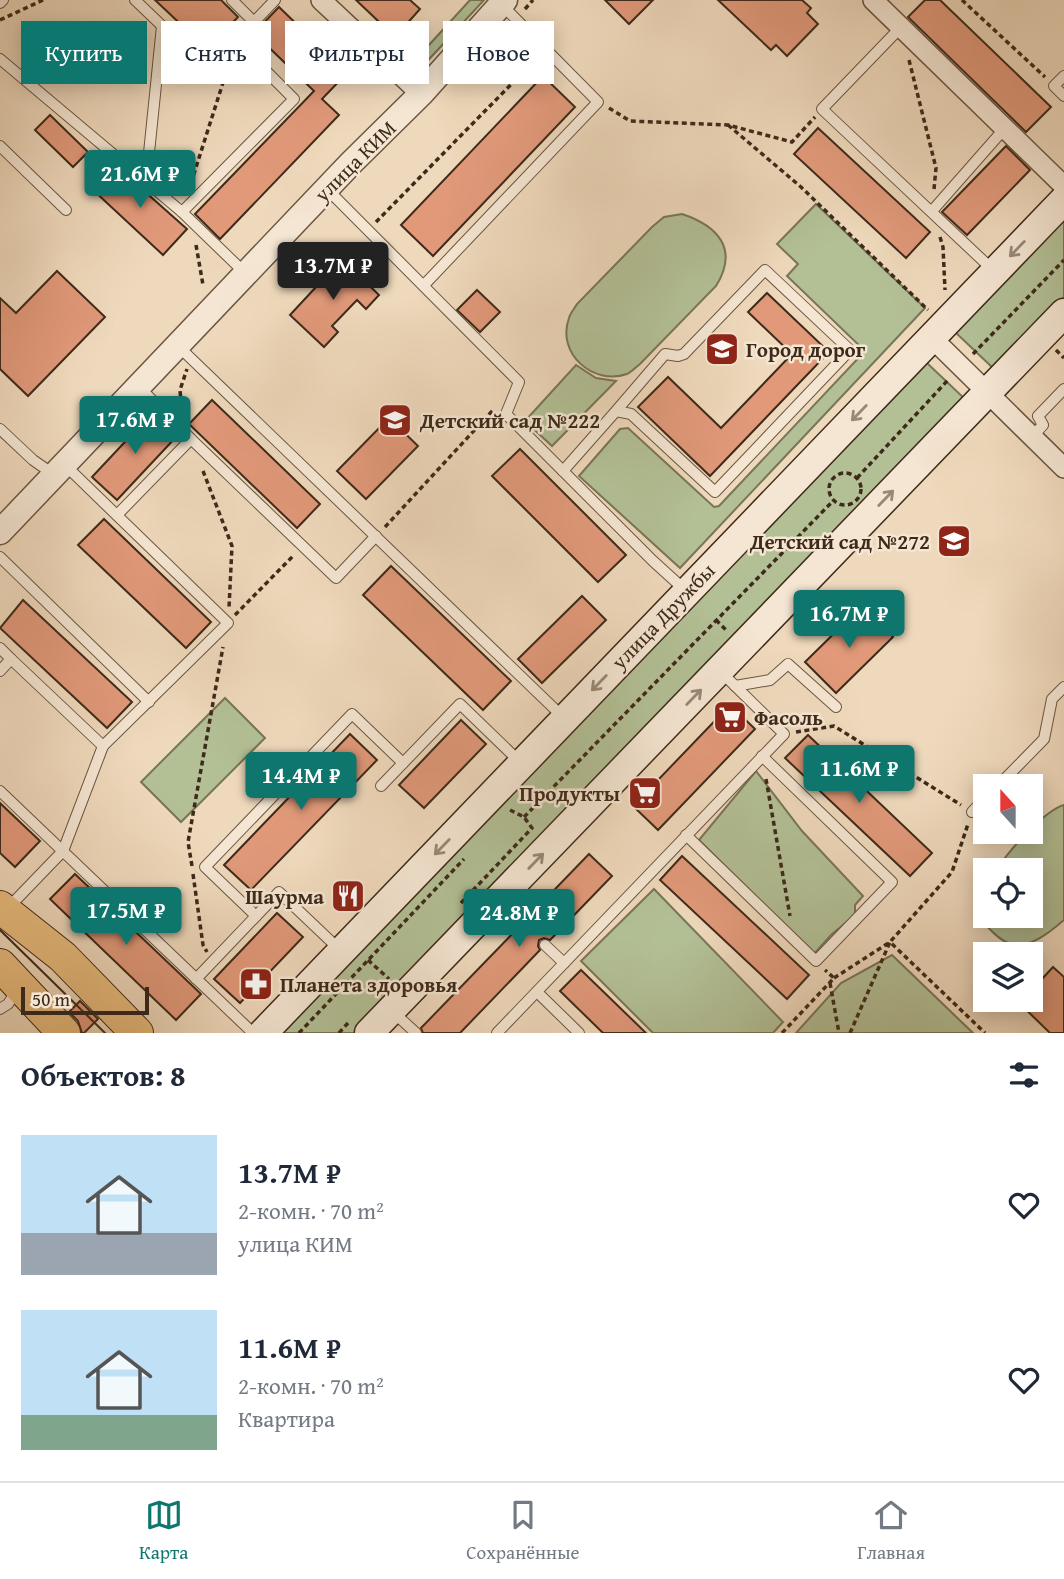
<!DOCTYPE html>
<html lang="ru">
<head>
<meta charset="utf-8">
<style>
	:root { --surface:#fff; --page:#f6f6f7; --text:#1f2937; --muted:#747a83; --line:#e0e1e3; --accent:#0f766e }
	body { margin:0; font-family:"Gentium Book Plus",serif; background:var(--page); color:var(--text); height:100vh; display:flex; flex-direction:column; font-size:26px; white-space:nowrap }
	* { box-sizing:border-box; margin:0 }
	p { font-size:23px; color:var(--muted) }
	.icon { flex:none; width:38px; height:38px; fill:none; stroke:currentColor; stroke-width:2; stroke-linecap:round; stroke-linejoin:round }
	.map { position:relative; height:1033px; overflow:hidden }
	.panel { display:flex; flex-direction:column; background:var(--surface); flex:1 }
	.panel>* { flex:none }
	.banner { position:absolute; left:21px; top:21px; width:700px; height:63px; display:flex; gap:14px }
	.needle { width:46px; rotate:339deg }
	.buttons { position:absolute; left:973px; top:774px; display:grid; gap:14px }
	.buttons a { display:grid; place-items:center; width:70px; height:70px; border-radius:0px; background:var(--surface); box-shadow:0 4px 18px #0003; font-size:35px }
	.scale { position:absolute; left:21px; bottom:18px; width:128px; box-sizing:border-box; padding-left:7px; border:4px solid #3e2a1a; border-top:0; font-size:19px; line-height:24px; white-space:nowrap; color:#3e2a1a; -webkit-text-stroke:5px #f5e6d3; paint-order:stroke }
	.price { position:absolute; translate:-50% -60px; padding:0 16px; border-radius:7px; background:var(--accent); color:#fff; font-size:23px; line-height:46px; filter:drop-shadow(0 2px 4px #0008) }
	.price::after { content:''; position:absolute; left:50%; top:42px; width:21px; height:16px; margin-left:-10px; background:inherit; clip-path:polygon(0 0,100% 0,50% 100%) }
	.price.active { background:#222; color:#fff }
	ul { padding:0; list-style:none }
	li { display:flex; align-items:center; gap:21px; height:175px; padding:0 21px }
	li span { display:grid; place-items:center; flex:none; width:196px; height:140px; border-radius:0px; color:#555 }
	li>.icon { margin-inline-start:auto }
	span .icon { width:84px; height:84px; fill:#fffc; stroke-width:1 }
	li b { font-size:30px }
	h2 { display:flex; justify-content:space-between; align-items:center; height:84px; padding:0 21px; font-size:30px }
	.chip { padding:0 24px; border-radius:0px; background:var(--surface); box-shadow:0 4px 18px #0003; font-size:24px; line-height:63px }
	.chip.active { background:var(--accent); color:#fff }
	.tab-bar { display:flex; justify-content:space-around; align-items:center; height:98px; border-top:2px solid var(--line); background:var(--surface); font-size:19px; color:var(--muted) }
	.tab-bar a { display:grid; justify-items:center; gap:4px }
	.tab-bar .active { color:var(--accent) }
	.map>svg:first-child { display:block }
	.green { fill:#b3c096; stroke:#787558; stroke-width:2 }
	.building { fill:#e1997a; stroke:#3e2a1a; stroke-width:2 }
	.lines { fill:none; stroke-linecap:round; stroke-linejoin:round }
	.service-casing { stroke:#6a5642; stroke-width:12 }
	.minor-casing { stroke:#6a5642; stroke-width:22 }
	.tertiary-casing { stroke:#6a5642; stroke-width:27 }
	.secondary-casing { stroke:#3e2a1a; stroke-width:31 }
	.primary-casing { stroke:#3e2a1a; stroke-width:34 }
	.path { stroke:#3e2a1a; stroke-width:3.5; stroke-dasharray:5 3.5; stroke-linecap:butt }
	.service { stroke:#f5e6d3; stroke-width:10 }
	.minor { stroke:#f5e6d3; stroke-width:19 }
	.tertiary { stroke:#f5e6d3; stroke-width:24 }
	.secondary { stroke:#f5e6d3; stroke-width:28 }
	.primary { stroke:#e8bc7e; stroke-width:32 }
	.tram { stroke:#3e2a1a; stroke-width:2 }
	.oneway { stroke:#9a8876 }
	.labels { text-anchor:middle; dominant-baseline:central; stroke-width:5; stroke-linejoin:round; paint-order:stroke }
	.street-label { font-size:21px; fill:#3e2a1a; stroke:#f5e6d3 }
	.poi-label { font-size:21px; font-weight:bold; fill:#3e2a1a; stroke:#f5e6d3; text-anchor:start }
</style>
</head>
<body>
<div class="map">
<svg width="1064" height="1033" viewBox="0 0 1064 1033">
	<rect width="100%" height="100%" fill="#efd9bc"/>
	<filter id="stains"><feTurbulence type="fractalNoise" baseFrequency=".00286" numOctaves="4"/><feColorMatrix values="0 0 0 0 .2 0 0 0 0 .09 0 0 0 0 .02 0 0 0 .5 -.17"/></filter>
	<radialGradient id="worn" r=".72"><stop offset=".6" stop-color="#630" stop-opacity="0"/><stop offset="1" stop-color="#630" stop-opacity=".3"/></radialGradient>
	<g class="green">
		<path d="M470 0H484L420 69 409 71 407 69Z"/>
		<path d="M816 204 925 308 680 568 579 476 620 429 628 428 714 507 719 506 865 351 787 276 798 264 777 244Z"/>
		<path d="M682 214C718 226 739 249 716 286L640 364C636 367 631 372 627 374 593 386 556 353 569 318 570 313 575 308 577 304L652 227 664 217Z"/>
		<path d="M1064 216V297L994 369 954 331Z"/>
		<path d="M927 363 967 401 355 1033H278Z"/>
		<path d="M576 365 596 378 616 381 552 446 525 421Z"/>
		<path d="M225 698 265 738 181 822 141 782Z"/>
		<path d="M756 771 802 831 863 896 855 905V915L831 935 814 954 699 840Z"/>
		<path d="M1064 805V920C1027 952 1008 956 978 915L985 889V915H1031V870H997C1008 851 1044 811 1064 805Z"/>
		<path d="M654 889 783 1022 773 1033H653L581 961Z"/>
		<path d="M892 955 973 1033H796L841 983Z"/>
	</g>
	<g class="building">
		<path d="M155 0H221L238 17 207 49Z"/>
		<path d="M356 0H410L420 9 395 37Z"/>
		<path d="M605 0H653L629 24Z"/>
		<path d="M718 0H802L811 8 807 13 818 24 787 56 776 45 771 50Z"/>
		<path d="M925 0H940L1051 107 1026 132 908 17Z"/>
		<path d="M279 7 347 73 322 99 339 115 220 239 195 214 314 91 254 33Z"/>
		<path d="M543 76 575 107 433 256 401 225Z"/>
		<path d="M50 115 88 152 73 167 35 130Z"/>
		<path d="M818 128 930 232 906 258 794 154Z"/>
		<path d="M1006 146 1030 170 967 235 942 212Z"/>
		<path d="M116 166 187 229 163 255 93 190Z"/>
		<path d="M342 259 379 295 366 309 357 300 332 326 338 332 324 347 290 315Z"/>
		<path d="M57 271 105 317 28 396 0 369V298L16 313Z"/>
		<path d="M477 290 500 312 480 332 457 310Z"/>
		<path d="M767 293 829 352 710 476 638 407 668 377 721 428 792 354 748 312Z"/>
		<path d="M212 400 320 504 297 528 189 424Z"/>
		<path d="M153 412 177 436 117 500 92 477Z"/>
		<path d="M389 418 418 446 366 499 337 471Z"/>
		<path d="M520 449 626 555 598 582 492 476Z"/>
		<path d="M104 519 211 622 186 648 78 545Z"/>
		<path d="M391 566 511 681 483 710 363 595Z"/>
		<path d="M582 596 606 620 542 683 518 659Z"/>
		<path d="M23 600 132 702 107 728 0 628Z"/>
		<path d="M862 606 893 637 836 693 805 662Z"/>
		<path d="M730 705 755 729 658 830 633 806Z"/>
		<path d="M461 720 486 744 424 808 399 785Z"/>
		<path d="M350 734 377 760 251 890 224 865Z"/>
		<path d="M808 735 932 853 910 876 785 758Z"/>
		<path d="M0 803 40 841 15 867 0 853Z"/>
		<path d="M589 854 612 876 550 940 544 938 539 940 538 946 540 950 460 1033H423L421 1028 517 929 523 930 528 928 527 918Z"/>
		<path d="M682 856 809 975 787 999 660 880Z"/>
		<path d="M75 874 201 994 176 1020 50 899Z"/>
		<path d="M277 913 303 937 240 1003 214 979Z"/>
		<path d="M1053 967 1064 977V1033H1050L1015 999H1031V991Z"/>
		<path d="M581 970 646 1033H603L560 991Z"/>
		<path d="M80 1001 98 1019 84 1033H82L78 1021 69 1012Z"/>
	</g>
	<g class="lines">
		<g class="service-casing">
			<g id="service">
				<path d="M135 0 206 68 236 41"/>
				<path d="M232 0 254 22 275 0"/>
				<path d="M0 3 3 0"/>
				<path d="M901 27 822 109 994 271"/>
				<path d="M0 59 182 212 245 273"/>
				<path d="M1064 76 1054 86 1064 96"/>
				<path d="M0 146 66 210"/>
				<path d="M146 182 162 26"/>
				<path d="M327 189 519 382 506 414 653 561 686 591"/>
				<path d="M932 211 1005 128"/>
				<path d="M182 212 294 99 236 41 254 22"/>
				<path d="M424 285 598 102 501 4"/>
				<path d="M177 345 564 718"/>
				<path d="M139 387 191 439"/>
				<path d="M0 429 33 460 53 474"/>
				<path d="M1032 437 1043 425 1038 416 1064 389"/>
				<path d="M563 471 616 411 631 414 715 492 850 350 765 270 684 354 678 356 665 354 616 411"/>
				<path d="M117 515 191 439 336 578 376 536"/>
				<path d="M0 557 149 702"/>
				<path d="M0 648 11 659 0 671"/>
				<path d="M11 659 103 746"/>
				<path d="M735 686 770 680 788 664 836 707"/>
				<path d="M381 786 460 704 519 761"/>
				<path d="M998 786 1044 739 1052 699 1064 687"/>
				<path d="M0 791 253 1033"/>
				<path d="M972 812 985 798"/>
				<path d="M686 835 816 961 892 882 762 756"/>
				<path d="M499 901 522 923"/>
				<path d="M8 908 63 851 103 746 228 623 65 465"/>
				<path d="M256 916 205 867 352 714 403 763"/>
				<path d="M545 945 564 963"/>
				<path d="M196 979 279 892 341 951"/>
				<path d="M537 992 579 1033"/>
				<path d="M0 1009 8 1004 17 990"/>
				<path d="M392 1011 416 1033"/>
				<path d="M497 1033 784 734 720 671"/>
			</g>
		</g>
		<g class="minor-casing">
			<g id="minor">
				<path d="M321 0 421 94"/>
				<path d="M873 0 1064 186"/>
				<path d="M932 338 1064 468"/>
			</g>
		</g>
		<g class="tertiary-casing">
			<path id="tertiary" d="M0 532 352 162 421 94 505 0"/>
		</g>
		<g class="secondary-casing">
			<g id="secondary">
				<path d="M263 1033 1064 200"/>
				<path d="M369 1033 1064 313"/>
			</g>
		</g>
		<g class="primary-casing">
			<g id="primary">
				<path d="M0 907 63 957 137 1033"/>
				<path d="M0 965 64 1033"/>
			</g>
		</g>
		<g class="path">
			<path d="M962 0 1045 77"/>
			<path d="M525 9 533 0"/>
			<path d="M0 20 43 0"/>
			<path d="M909 60 936 168 934 189"/>
			<path d="M609 108 630 121 728 125 792 142 815 117"/>
			<path d="M728 125 801 187 928 310"/>
			<path d="M191 183 228 67"/>
			<path d="M376 222 537 58"/>
			<path d="M940 237 943 247 945 290"/>
			<path d="M196 245 203 285"/>
			<path d="M1056 350 1064 358"/>
			<path d="M973 354 1064 260"/>
			<path d="M182 413 180 390 187 369"/>
			<path d="M203 471 232 546 229 608"/>
			<circle cx="845" cy="489" r="16"/>
			<path d="M857 478 948 380"/>
			<path d="M385 527 494 409"/>
			<path d="M235 615 294 555"/>
			<path d="M716 620 728 632"/>
			<path d="M796 732 834 726 961 805"/>
			<path d="M766 779 790 916"/>
			<path d="M524 817 833 501"/>
			<path d="M192 866 188 842 223 647"/>
			<path d="M193 874 203 945 207 952"/>
			<path d="M461 903 532 828 524 817 510 810"/>
			<path d="M368 960 389 979"/>
			<path d="M834 978 890 942 952 872 968 824"/>
			<path d="M830 983 839 1033"/>
			<path d="M299 1033 464 859"/>
			<path d="M339 1033 348 1023"/>
			<path d="M782 1033 834 978 825 970"/>
			<path d="M850 1033 890 942 985 1033"/>
		</g>
		<use href="#service" class="service"/>
		<use href="#minor" class="minor"/>
		<use href="#tertiary" class="tertiary"/>
		<use href="#secondary" class="secondary"/>
		<use href="#primary" class="primary"/>
		<path class="tram" d="M0 930 105 1033"/>
	</g>
	<defs><path id="oneway-shaft" d="M-6 0H5M1.5-3L5.5 0L1.5 3" fill="none" stroke-width="1.6" stroke-linecap="round" stroke-linejoin="round" transform="scale(1.75)"/></defs>
	<g class="oneway">
		<use href="#oneway-shaft" transform="translate(1017 249) rotate(134)"/>
		<use href="#oneway-shaft" transform="translate(859 413) rotate(134)"/>
		<use href="#oneway-shaft" transform="translate(886 498) rotate(-46)"/>
		<use href="#oneway-shaft" transform="translate(599 683) rotate(134)"/>
		<use href="#oneway-shaft" transform="translate(694 697) rotate(-46)"/>
		<use href="#oneway-shaft" transform="translate(442 847) rotate(134)"/>
		<use href="#oneway-shaft" transform="translate(536 861) rotate(-46)"/>
	</g>
	<defs>
		<g id="school-square" transform="scale(1.75)"><rect x="-9" y="-9" width="18" height="18" rx="4" fill="#8f2418" stroke="#f5e6d3"/><path d="M0-5L7-2L0 1L-7-2ZM-4 1L0 2.5L4 1V4Q0 6-4 4Z" fill="#fff"/></g>
		<g id="supermarket-square" transform="scale(1.75)"><rect x="-9" y="-9" width="18" height="18" rx="4" fill="#8f2418" stroke="#f5e6d3"/><path d="M-6-5.5h2.5l.6 2H6L4.5 2H-2.5L-4.4-4H-6ZM-1.5 3.2a1.3 1.3 0 1 0 .1 0ZM3 3.2a1.3 1.3 0 1 0 .1 0Z" fill="#fff"/></g>
		<g id="restaurant-square" transform="scale(1.75)"><rect x="-9" y="-9" width="18" height="18" rx="4" fill="#8f2418" stroke="#f5e6d3"/><path d="M-5-6h1v4h1v-4h1v4h1v-4h1v5L-1.5 .5V6h-2V.5L-5-1ZM5-6V6H3V1.5H1.5Q1.5-4 5-6Z" fill="#fff"/></g>
		<g id="pharmacy-square" transform="scale(1.75)"><rect x="-9" y="-9" width="18" height="18" rx="4" fill="#8f2418" stroke="#f5e6d3"/><path d="M-2-6h4v4h4v4h-4v4h-4v-4h-4v-4h4Z" fill="#fff"/></g>
	</defs>
	<g fill-rule="evenodd">
		<use href="#school-square" x="722" y="349"/>
		<use href="#school-square" x="395" y="420"/>
		<use href="#school-square" x="954" y="541"/>
		<use href="#supermarket-square" x="730" y="717"/>
		<use href="#supermarket-square" x="645" y="793"/>
		<use href="#restaurant-square" x="348" y="896"/>
		<use href="#pharmacy-square" x="256" y="984"/>
	</g>
	<g class="labels">
		<g class="street-label">
			<text transform="translate(355 161) rotate(-45)">улица КИМ</text>
			<text transform="translate(663 616) rotate(-46)">улица Дружбы</text>
		</g>
		<g class="poi-label">
			<text x="746" y="349">Город дорог</text>
			<text x="420" y="420">Детский сад №222</text>
			<text x="930" y="541" text-anchor="end">Детский сад №272</text>
			<text x="754" y="717">Фасоль</text>
			<text x="620" y="793" text-anchor="end">Продукты</text>
			<text x="324" y="896" text-anchor="end">Шаурма</text>
			<text x="280" y="984">Планета здоровья</text>
		</g>
	</g>
	<rect width="100%" height="100%" filter="url(#stains)"/>
	<rect width="100%" height="100%" fill="url(#worn)"/>
</svg>
<div class="buttons">
<a><svg class="needle" viewBox="-14 -14 28 28"><path d="M0-13l5 13h-10z" fill="#e53935"/><path d="M0 13l5-13h-10z" fill="#747a83"/></svg></a>
<a><svg class="icon" aria-label="locate" viewBox="0 0 24 24"><circle cx="12" cy="12" r="6"/><path d="M12 2v4M12 18v4M2 12h4M18 12h4"/></svg></a>
<a><svg class="icon" aria-label="layers" viewBox="0 0 24 24"><path d="M12 4l9 5-9 5-9-5zM3 14l9 5 9-5"/></svg></a>
</div>
<div class="scale">50 m</div>
<b class="price" style="left:140px;top:210px">21.6M ₽</b>
<b class="price active" style="left:333px;top:302px">13.7M ₽</b>
<b class="price" style="left:135px;top:456px">17.6M ₽</b>
<b class="price" style="left:849px;top:650px">16.7M ₽</b>
<b class="price" style="left:859px;top:805px">11.6M ₽</b>
<b class="price" style="left:301px;top:812px">14.4M ₽</b>
<b class="price" style="left:126px;top:947px">17.5M ₽</b>
<b class="price" style="left:519px;top:949px">24.8M ₽</b>
<div class="banner">
<a class="chip active">Купить</a>
<a class="chip">Снять</a>
<a class="chip">Фильтры</a>
<a class="chip">Новое</a>
</div>
</div>
<section class="panel">
<h2>Объектов: 8<svg class="icon" aria-label="filters" viewBox="0 0 24 24"><path d="M4 7h16M4 17h16"/><circle cx="9" cy="7" r="2"/><circle cx="15" cy="17" r="2"/></svg></h2>
<ul>
<li><span style="background:linear-gradient(#bfe0f5 70%,#9aa5b1 0)"><svg class="icon" aria-label="home" viewBox="0 0 24 24"><path d="M3 11l9-7 9 7M6 9v11h12V9"/></svg></span><div><b>13.7M ₽</b><p>2-комн. · 70 m²</p><p>улица КИМ</p></div><svg class="icon" aria-label="heart" viewBox="0 0 24 24"><path d="M12 20l-8-8c-3-5 5-10 8-4 3-6 11-1 8 4z"/></svg></li>
<li><span style="background:linear-gradient(#bfe0f5 75%,#7fa58c 0)"><svg class="icon" aria-label="home" viewBox="0 0 24 24"><path d="M3 11l9-7 9 7M6 9v11h12V9"/></svg></span><div><b>11.6M ₽</b><p>2-комн. · 70 m²</p><p>Квартира</p></div><svg class="icon" aria-label="heart" viewBox="0 0 24 24"><path d="M12 20l-8-8c-3-5 5-10 8-4 3-6 11-1 8 4z"/></svg></li>
</ul>
</section>
<nav class="tab-bar">
<a class="active"><svg class="icon" aria-label="map" viewBox="0 0 24 24"><path d="M3 6l6-2 6 2 6-2v14l-6 2-6-2-6 2zM9 4v14M15 6v14"/></svg>Карта</a>
<a><svg class="icon" aria-label="saved" viewBox="0 0 24 24"><path d="M7 4h10v16l-5-4-5 4z"/></svg>Сохранённые</a>
<a><svg class="icon" aria-label="home" viewBox="0 0 24 24"><path d="M3 11l9-7 9 7M6 9v11h12V9"/></svg>Главная</a>
</nav>
</body>
</html>
